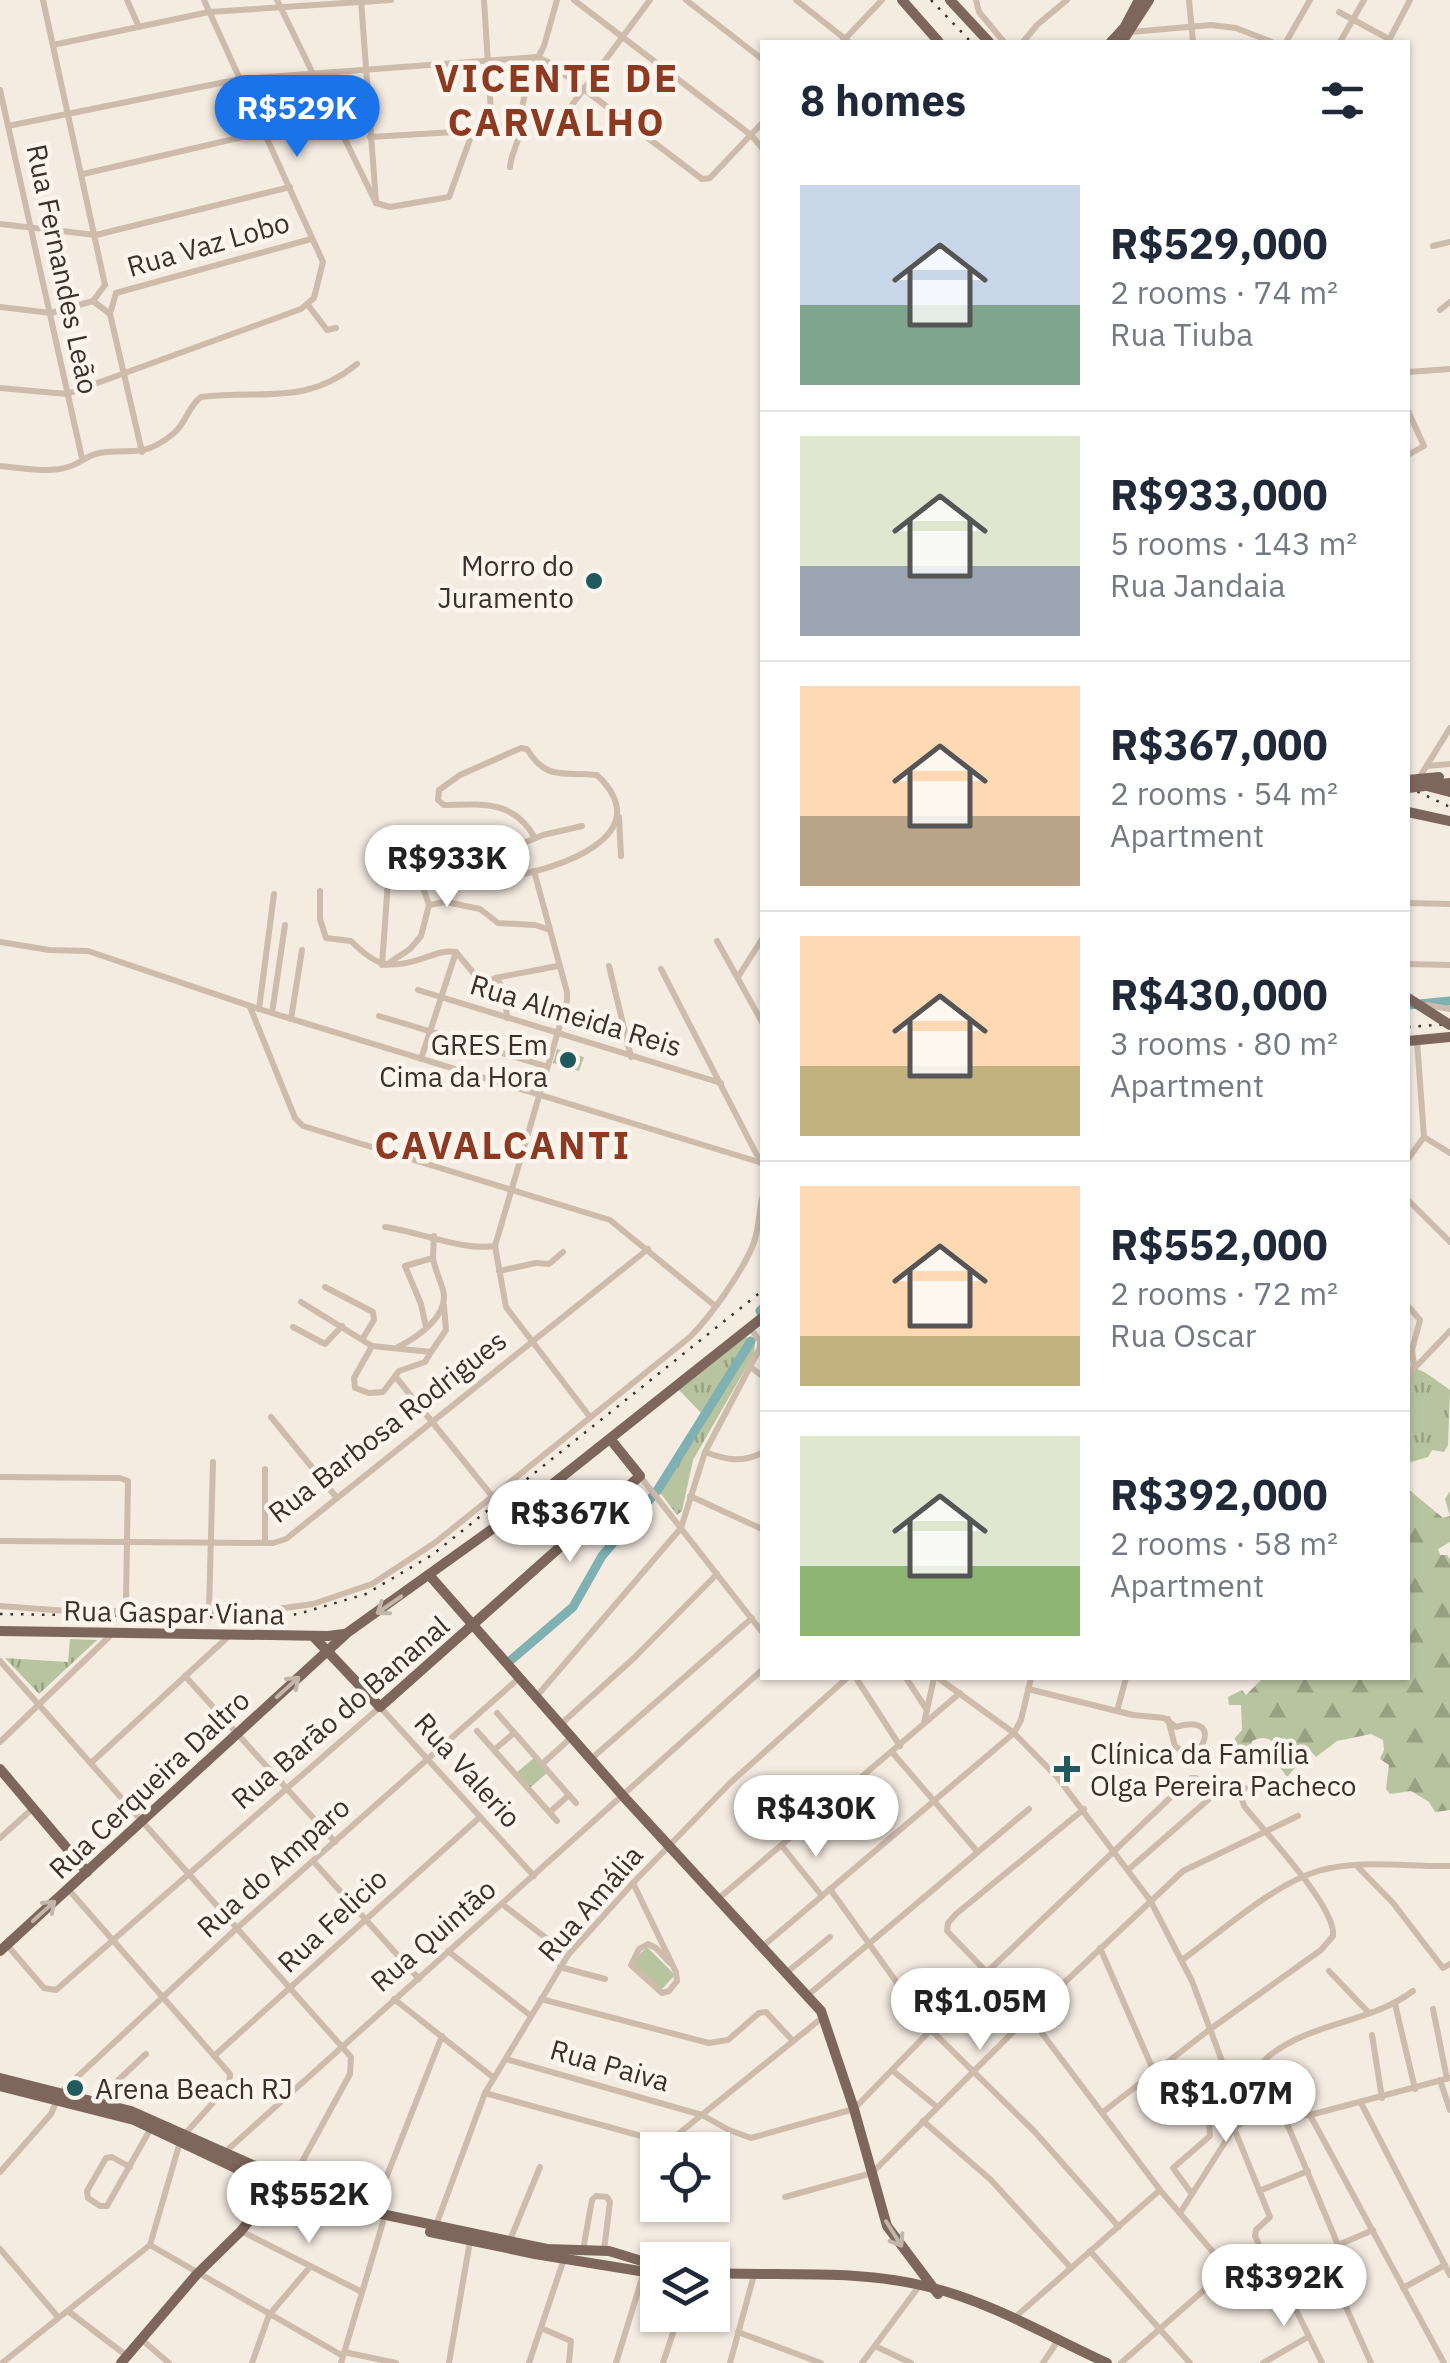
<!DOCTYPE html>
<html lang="en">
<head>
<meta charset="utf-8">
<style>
	:root { --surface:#fff; --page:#f2f2f3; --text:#1f2937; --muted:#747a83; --line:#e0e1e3; --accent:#1a73e8 }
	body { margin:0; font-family:"IBM Plex Sans",sans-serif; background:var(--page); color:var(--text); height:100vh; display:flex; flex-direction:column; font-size:38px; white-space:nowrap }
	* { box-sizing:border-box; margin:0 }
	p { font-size:32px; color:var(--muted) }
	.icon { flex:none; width:55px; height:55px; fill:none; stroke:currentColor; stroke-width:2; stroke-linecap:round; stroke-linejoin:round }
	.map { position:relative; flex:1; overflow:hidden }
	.drawer { position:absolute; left:760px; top:40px; width:650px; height:1640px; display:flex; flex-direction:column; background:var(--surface); border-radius:0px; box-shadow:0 2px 8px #0004 }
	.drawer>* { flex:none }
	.fabs { position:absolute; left:640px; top:2132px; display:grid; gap:20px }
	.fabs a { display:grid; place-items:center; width:90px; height:90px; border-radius:0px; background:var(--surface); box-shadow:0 2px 8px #0004; font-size:50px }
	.price { position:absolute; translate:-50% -85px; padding:0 22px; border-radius:35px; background:#fff; color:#222; font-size:32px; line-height:65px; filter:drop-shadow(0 2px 5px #0008) }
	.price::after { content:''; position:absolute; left:50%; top:60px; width:30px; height:22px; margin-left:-15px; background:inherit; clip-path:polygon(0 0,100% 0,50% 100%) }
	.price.active { background:var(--accent); color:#fff }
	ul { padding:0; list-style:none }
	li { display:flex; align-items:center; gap:30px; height:250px; padding:0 40px }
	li+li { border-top:2px solid var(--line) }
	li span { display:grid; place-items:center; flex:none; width:280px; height:200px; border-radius:0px; color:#555 }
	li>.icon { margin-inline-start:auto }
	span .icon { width:120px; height:120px; fill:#fffc; stroke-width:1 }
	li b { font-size:42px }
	h2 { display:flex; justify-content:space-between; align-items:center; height:120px; padding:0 40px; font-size:42px }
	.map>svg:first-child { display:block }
	.grass { fill:url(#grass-tufts) }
	.forest { fill:url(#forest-firs) }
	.garden { fill:#b8c4a0 }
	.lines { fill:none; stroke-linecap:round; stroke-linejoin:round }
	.river { stroke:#7fb0b2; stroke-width:9 }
	.minor { stroke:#cdbbac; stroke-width:6 }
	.major { stroke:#7d675c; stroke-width:10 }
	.rail { stroke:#3b302b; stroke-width:2.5; stroke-dasharray:2.5 8; stroke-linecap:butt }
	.major-bridge { stroke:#7d675c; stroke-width:10 }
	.oneway { stroke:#c2b5ac }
	.poi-dot { fill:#1f5a5e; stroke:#fbf5ee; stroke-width:4 }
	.labels { text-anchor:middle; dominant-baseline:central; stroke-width:9; stroke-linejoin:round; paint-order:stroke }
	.street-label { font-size:28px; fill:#3b302b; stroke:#fbf5ee }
	.poi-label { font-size:28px; fill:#3b302b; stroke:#fbf5ee; text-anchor:end }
	.district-label { font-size:38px; font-weight:bold; letter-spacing:2.5px; fill:#8c3b22; stroke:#fbf5ee }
</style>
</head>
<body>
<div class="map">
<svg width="1450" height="2363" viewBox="0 0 1450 2363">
	<defs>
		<pattern id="grass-tufts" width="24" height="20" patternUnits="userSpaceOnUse" patternTransform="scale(2.5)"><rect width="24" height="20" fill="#b8c4a0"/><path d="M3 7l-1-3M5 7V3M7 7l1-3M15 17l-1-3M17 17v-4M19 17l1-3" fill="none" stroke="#97a083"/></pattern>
		<pattern id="forest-firs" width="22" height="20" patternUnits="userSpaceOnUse" patternTransform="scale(2.5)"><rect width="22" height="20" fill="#b8c4a0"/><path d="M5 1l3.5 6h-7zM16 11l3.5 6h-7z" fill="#97a083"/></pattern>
	</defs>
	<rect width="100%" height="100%" fill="#f4ebe1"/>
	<g class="grass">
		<path d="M557 1049 584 1057 579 1071 553 1063Z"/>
		<path d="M746 1337 755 1341 754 1354 693 1460 682 1511 677 1515 655 1486 704 1416 679 1390Z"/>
		<path d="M1408 1365 1426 1373 1450 1390 1448 1445 1444 1452 1432 1450 1428 1457 1408 1463Z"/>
		<path d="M70 1639 97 1640 39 1694 5 1658 68 1662Z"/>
		<path d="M534 1758 547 1773 530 1788 516 1773Z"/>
	</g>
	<path class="forest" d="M1408 1489 1443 1518 1450 1516 1445 1499 1450 1491V1542L1438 1549 1440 1555H1447L1450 1559V1810L1435 1812 1429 1802 1411 1791 1390 1794 1386 1789 1389 1765 1380 1759 1384 1750 1383 1740 1371 1734 1337 1741 1316 1757 1308 1748 1298 1753 1301 1761 1287 1777 1279 1766C1281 1748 1272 1731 1252 1741L1250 1752 1234 1766 1235 1738 1242 1730 1241 1705H1229L1228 1697 1242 1690 1246 1695 1263 1678H1408Z"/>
	<g class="garden">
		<path d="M675 1474 688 1477 681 1505 667 1501Z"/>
		<path d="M647 1947 675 1975 660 1991 631 1963Z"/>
	</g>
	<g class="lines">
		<g class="river">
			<path d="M1408 1005 1450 1001"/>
			<path d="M760 1311 762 1309"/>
			<path d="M657 1491 751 1341"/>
			<path d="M511 1660 573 1607 602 1556 652 1497"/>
		</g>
		<g class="minor">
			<path d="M43 0 105 285"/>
			<path d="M127 0 139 27"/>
			<path d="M277 0 376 203"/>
			<path d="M361 0 376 202"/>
			<path d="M574 0 751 135 762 148"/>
			<path d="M686 0 762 59"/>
			<path d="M796 0 849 42"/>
			<path d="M976 0 979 12 1004 42"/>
			<path d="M1189 0 1193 42"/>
			<path d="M1339 12 1389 39"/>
			<path d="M1131 32 1211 25 1236 28 1272 42"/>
			<path d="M842 42 882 0"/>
			<path d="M1023 42 1037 25 1067 0"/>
			<path d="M1286 42 1310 0"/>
			<path d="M1340 42 1364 0"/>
			<path d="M1388 42 1410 0"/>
			<path d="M53 45 209 12 391 0"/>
			<path d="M0 90 82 458"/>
			<path d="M566 113 650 0"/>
			<path d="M8 126 240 79 537 57 548 62 702 179 710 178 762 123"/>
			<path d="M478 130 487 124 491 113 484 0"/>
			<path d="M370 137 489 130 519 120 530 73 544 46 557 0"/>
			<path d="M510 167C511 151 524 135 519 120"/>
			<path d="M83 174 264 132"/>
			<path d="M376 203 390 207 449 197 473 131"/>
			<path d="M0 224 96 235 290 187"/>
			<path d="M1433 246 1450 242"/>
			<path d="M116 293 311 239"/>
			<path d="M93 301 110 314"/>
			<path d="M93 301 105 285"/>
			<path d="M308 305 327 330 336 328"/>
			<path d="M0 307 51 313 93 301"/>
			<path d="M1440 310 1450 302"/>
			<path d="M110 314 142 452"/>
			<path d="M110 314 116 293"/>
			<path d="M1408 372 1450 369"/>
			<path d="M0 388 67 394 301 309 314 298 323 262 204 0"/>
			<path d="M1408 411 1424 446 1408 455"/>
			<path d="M0 466C22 468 50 474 71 466 82 462 86 456 99 453 133 447 140 460 173 434 186 424 188 406 201 397 261 389 304 407 357 364"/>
			<path d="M1427 766 1450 764"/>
			<path d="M1419 778 1450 728"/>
			<path d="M619 817 621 856"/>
			<path d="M495 855 496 870 507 877C556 870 661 836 597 775 564 771 547 782 527 749L521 748 460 775 439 790 438 800 444 805C482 804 514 800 535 838"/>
			<path d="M534 871 567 992V1001L495 1246 506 1307 590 1417"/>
			<path d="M420 879 425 866 451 843 478 845 495 855 543 835 582 826"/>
			<path d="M320 891V919L326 938 351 941C377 967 389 970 424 958 436 954 444 950 456 952L475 975 499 982 505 992 507 1018"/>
			<path d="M1408 903 1450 904"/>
			<path d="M429 905 446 902 480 909 498 923 535 925 550 930"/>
			<path d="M717 941 762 1022"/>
			<path d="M0 942 49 950 88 951 259 1009 762 1163"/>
			<path d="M1408 964 1450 965"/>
			<path d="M382 965 390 854"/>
			<path d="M386 965 410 949 421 936 429 905 420 879H388"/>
			<path d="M609 966 631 1057"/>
			<path d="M661 969 761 1163"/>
			<path d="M738 977 762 939"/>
			<path d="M495 978 558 966"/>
			<path d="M418 990 721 1083"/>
			<path d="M1427 1005 1450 1009"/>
			<path d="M250 1007 295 1118 303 1126 610 1220 714 1305"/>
			<path d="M259 1009 274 894"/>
			<path d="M272 1013 285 925"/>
			<path d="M379 1016 545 1066"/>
			<path d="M291 1019 302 950"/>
			<path d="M421 1059 456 952"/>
			<path d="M1424 1137 1450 1153"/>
			<path d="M1408 1159 1424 1137 1417 1041"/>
			<path d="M1408 1200 1450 1242"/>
			<path d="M385 1227C420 1232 463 1251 495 1246"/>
			<path d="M499 1271 536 1263 549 1264 563 1252"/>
			<path d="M325 1287 373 1312 374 1320 363 1338"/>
			<path d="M301 1302 372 1346 431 1352 425 1362 399 1371 383 1392 369 1393 355 1388 354 1378 372 1346"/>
			<path d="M1408 1306 1420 1320 1412 1350 1414 1365"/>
			<path d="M293 1327 325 1344 342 1326"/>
			<path d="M426 1327 421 1304 405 1266 433 1258 434 1236"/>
			<path d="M398 1347C418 1337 450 1315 443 1290 440 1279 435 1270 433 1258"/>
			<path d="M431 1352 446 1330 444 1306"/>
			<path d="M752 1368 762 1376"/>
			<path d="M1408 1375 1450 1331"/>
			<path d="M395 1376 492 1496"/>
			<path d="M271 1417 337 1498"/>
			<path d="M705 1452C727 1460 741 1463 762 1453"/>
			<path d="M265 1469V1543"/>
			<path d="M640 1476 762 1632"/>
			<path d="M0 1477 120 1478 128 1481 126 1598 130 1609"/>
			<path d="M690 1496 762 1529"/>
			<path d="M0 1541 273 1543 286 1539 648 1249"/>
			<path d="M0 1606 68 1611H263L313 1604 372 1584 436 1542 690 1337C711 1316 742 1272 753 1245 759 1230 759 1213 762 1198"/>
			<path d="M209 1610 213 1462"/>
			<path d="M0 1661 351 2057 350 2074 291 2182"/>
			<path d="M185 1676 335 1842"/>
			<path d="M856 1678 900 1746"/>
			<path d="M906 1678 927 1710"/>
			<path d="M938 1678 1014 1733 1058 1778 1150 1900 1192 1981 1225 2069 1234 2128 1270 2217 1256 2230 1255 2236 1279 2290 1292 2304"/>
			<path d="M1028 1689 1133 1715 1164 1718 1176 1727C1198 1719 1215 1728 1198 1751L1186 1754 1175 1746 1168 1719"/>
			<path d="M536 1697 681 1528 705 1452 760 1348V1341L750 1328"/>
			<path d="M1117 1711 1126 1678"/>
			<path d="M497 1713 576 1803"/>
			<path d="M924 1723 934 1678"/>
			<path d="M561 1724 634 1658 717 1574"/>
			<path d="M477 1731 557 1821"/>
			<path d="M0 1742 111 1635"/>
			<path d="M494 1750 514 1733"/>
			<path d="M892 1752 976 1850"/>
			<path d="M591 1759 752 1618"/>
			<path d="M92 1762 230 1635"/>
			<path d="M542 1764 572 1737"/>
			<path d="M1084 1809 956 1914 948 1923 947 1931 1029 2016 1160 2190 1224 2265 1220 2276 1121 2363"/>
			<path d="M550 1812 569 1795"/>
			<path d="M0 1838 32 1809"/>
			<path d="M782 1846 822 1896"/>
			<path d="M314 1862 419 1979"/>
			<path d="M1358 1867 1393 1903 1443 1968 1450 1964"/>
			<path d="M633 1883 676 1972 677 1981 669 1991 662 1993 631 1965 639 1949 648 1944 656 1948 670 1963"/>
			<path d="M68 1889 230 2074 229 2085 184 2135"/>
			<path d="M830 1889 930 2029 1034 2131 1119 2227"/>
			<path d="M718 1899 960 1693"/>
			<path d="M502 1904 568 1955"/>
			<path d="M7 1945 44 1988 56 1990 380 1707 534 1876"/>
			<path d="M762 1947 1014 1733 1021 1720 1031 1678"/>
			<path d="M1100 1948 1155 2074"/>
			<path d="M448 1951 531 2016"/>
			<path d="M1182 1960C1221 1932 1272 1885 1318 1871 1359 1859 1408 1867 1450 1866"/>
			<path d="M560 1967 605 1979"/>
			<path d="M1329 1971 1369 2013"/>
			<path d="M786 1973 830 1937"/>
			<path d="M808 1995 1029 1809"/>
			<path d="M394 1999 494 2078"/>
			<path d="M541 1999 709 2043 728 2040 759 2013 766 2012 793 2041"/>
			<path d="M1395 2004 1415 2089"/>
			<path d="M1433 2009 1447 2079"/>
			<path d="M1372 2035 1382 2098"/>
			<path d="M214 2056 480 1817"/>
			<path d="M506 2059 702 2115 729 2130 751 2138 854 2109 986 1973 1191 1778H1196L1210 1796 1209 1799 1129 1869"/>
			<path d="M1226 2070 1286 2121 1338 2245"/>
			<path d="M893 2071 937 2107"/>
			<path d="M1440 2080 1450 2110"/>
			<path d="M1246 2088C1253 2078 1260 2064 1269 2056 1311 2022 1371 2023 1413 1991"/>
			<path d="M60 2093 236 1929 519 1678"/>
			<path d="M485 2093 667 2143 823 2017"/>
			<path d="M96 2101 146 2054"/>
			<path d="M1361 2103 1450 2275"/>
			<path d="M1103 2112 1209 2030 1321 1950 1333 1936C1337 1908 1264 1831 1244 1806L1241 1796 1245 1788"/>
			<path d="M1310 2115 1444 2363"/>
			<path d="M923 2121 991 2180 1071 2268"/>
			<path d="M224 2153 762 1670"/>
			<path d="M130 2167 112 2157 106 2158 87 2191 88 2198 100 2206H107L151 2128"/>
			<path d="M0 2172 51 2114 57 2100"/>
			<path d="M1259 2191 1308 2171"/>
			<path d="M1192 2194 1173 2168 1210 2136 1208 2108"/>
			<path d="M785 2197 872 2173 1029 2016 1183 1871 1298 1816"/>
			<path d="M373 2211 442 2036"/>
			<path d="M1180 2213 1234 2128 1251 2117 1310 2115 1450 2078"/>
			<path d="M435 2228 485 2093 568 1955 633 1883 730 1783 847 1678"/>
			<path d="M241 2231 362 2292"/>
			<path d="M510 2240 540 2167"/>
			<path d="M150 2245 343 2356"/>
			<path d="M0 2249 58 2317"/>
			<path d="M583 2250 592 2200 596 2196 607 2197 610 2202 604 2250"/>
			<path d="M1090 2251 1190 2363"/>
			<path d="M1403 2288 1445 2265"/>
			<path d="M1338 2289 1371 2363"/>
			<path d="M68 2311 127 2356"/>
			<path d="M1013 2319 1160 2190"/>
			<path d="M541 2328 571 2341 569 2363"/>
			<path d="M738 2332 821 2363"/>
			<path d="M142 2340 169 2363"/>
			<path d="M875 2346 911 2363"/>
			<path d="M344 2352 396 2363"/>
			<path d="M2 2363 150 2245 180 2142"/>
			<path d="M252 2363 269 2315 310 2267"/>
			<path d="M341 2363 383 2222"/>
			<path d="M449 2363 470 2241"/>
			<path d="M529 2363 564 2259"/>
			<path d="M616 2363 644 2272"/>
			<path d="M663 2363 679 2315"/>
			<path d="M730 2363 754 2275"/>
			<path d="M862 2363 917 2289"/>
			<path d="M1043 2363 1055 2345"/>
			<path d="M1263 2363 1308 2337"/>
			<path d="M1322 2363 1279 2275 1294 2264 1373 2230"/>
		</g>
		<g class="major">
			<path d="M902 0 939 42"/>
			<path d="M950 0 989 42"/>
			<path d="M1111 42 1124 28 1139 0"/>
			<path d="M1122 42 1149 0"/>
			<path d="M1427 786 1450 792"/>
			<path d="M1408 812 1450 821"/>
			<path d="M1408 1041 1450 1037"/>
			<path d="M430 1576 624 1797 821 2011 854 2109 887 2226 938 2294"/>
			<path d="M0 1631 328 1636 344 1634"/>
			<path d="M313 1636 380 1707 640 1476 611 1440"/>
			<path d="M0 1769 87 1872"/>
			<path d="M0 1951 347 1633 530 1502 762 1318"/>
			<path d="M0 2078 131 2111 316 2193 372 2212 547 2249 609 2251 658 2266"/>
			<path d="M0 2086 134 2120 278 2188 341 2209"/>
			<path d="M430 2232 535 2254 658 2274"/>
			<path d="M712 2273C784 2276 859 2269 929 2287 991 2302 1050 2337 1107 2363"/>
			<path d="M121 2363 197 2274 241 2231 278 2184"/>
		</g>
		<g class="rail">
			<path d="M931 0 971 42"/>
			<path d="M1408 787 1450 807"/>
			<path d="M1408 1027 1450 1024"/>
			<path d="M0 1614 255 1618 298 1614 366 1594 432 1555 762 1291"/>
		</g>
		<g class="major-bridge">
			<path d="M1408 780 1439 777"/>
			<path d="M1408 788 1450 783"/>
			<path d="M1408 998 1450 1025"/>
		</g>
	</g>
	<defs><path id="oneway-shaft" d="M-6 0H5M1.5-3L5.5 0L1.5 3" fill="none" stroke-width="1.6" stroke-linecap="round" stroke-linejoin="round" transform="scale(2.5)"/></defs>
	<g class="oneway">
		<use href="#oneway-shaft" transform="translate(389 1605) rotate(145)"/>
		<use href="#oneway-shaft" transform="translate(288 1687) rotate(-42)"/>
		<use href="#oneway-shaft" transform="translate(44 1911) rotate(-42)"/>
		<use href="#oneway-shaft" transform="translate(894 2234) rotate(58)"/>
	</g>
	<g class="poi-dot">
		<circle cx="594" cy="581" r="10"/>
		<circle cx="568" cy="1060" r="10"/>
		<path d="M1062 1754h10v10h10v10h-10v10h-10v-10h-10v-10h10z"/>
		<circle cx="75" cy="2088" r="10"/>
	</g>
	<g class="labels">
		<g class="street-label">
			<text transform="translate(208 244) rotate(-16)">Rua Vaz Lobo</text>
			<text transform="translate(63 269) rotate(78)">Rua Fernandes Leão</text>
			<text transform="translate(576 1015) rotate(17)">Rua Almeida Reis</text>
			<text transform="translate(387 1426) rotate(-38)">Rua Barbosa Rodrigues</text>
			<text transform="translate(174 1612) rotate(1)">Rua Gaspar Viana</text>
			<text transform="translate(340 1712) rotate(-41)">Rua Barão do Bananal</text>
			<text transform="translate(468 1770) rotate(48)">Rua Valerio</text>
			<text transform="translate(149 1784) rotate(-43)">Rua Cerqueira Daltro</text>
			<text transform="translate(273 1867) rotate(-42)">Rua do Amparo</text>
			<text transform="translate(590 1903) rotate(-49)">Rua Amália</text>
			<text transform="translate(332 1920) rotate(-43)">Rua Felicio</text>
			<text transform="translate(433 1935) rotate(-41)">Rua Quintão</text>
			<text transform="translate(610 2065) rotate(16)">Rua Paiva</text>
		</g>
		<g class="poi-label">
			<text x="574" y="565">Morro do<tspan x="574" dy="32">Juramento</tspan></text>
			<text x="548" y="1044">GRES Em<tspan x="548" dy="32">Cima da Hora</tspan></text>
			<text x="1090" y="1753" text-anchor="start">Clínica da Família<tspan x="1090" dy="32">Olga Pereira Pacheco</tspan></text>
			<text x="95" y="2088" text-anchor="start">Arena Beach RJ</text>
		</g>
		<g class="district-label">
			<text x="557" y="77">VICENTE DE<tspan x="557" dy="44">CARVALHO</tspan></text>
			<text x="503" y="1144">CAVALCANTI</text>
		</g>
	</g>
</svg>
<div class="fabs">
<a><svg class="icon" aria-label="locate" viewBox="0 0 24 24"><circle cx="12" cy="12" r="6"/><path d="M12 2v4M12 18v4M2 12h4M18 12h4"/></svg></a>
<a><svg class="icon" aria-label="layers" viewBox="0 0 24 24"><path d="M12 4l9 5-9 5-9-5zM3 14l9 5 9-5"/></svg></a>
</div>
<b class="price active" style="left:297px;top:160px">R$529K</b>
<b class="price" style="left:447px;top:910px">R$933K</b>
<b class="price" style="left:570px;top:1565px">R$367K</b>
<b class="price" style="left:816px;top:1860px">R$430K</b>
<b class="price" style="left:980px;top:2053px">R$1.05M</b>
<b class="price" style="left:1226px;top:2145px">R$1.07M</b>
<b class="price" style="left:309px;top:2246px">R$552K</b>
<b class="price" style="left:1284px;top:2329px">R$392K</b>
<section class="drawer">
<h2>8 homes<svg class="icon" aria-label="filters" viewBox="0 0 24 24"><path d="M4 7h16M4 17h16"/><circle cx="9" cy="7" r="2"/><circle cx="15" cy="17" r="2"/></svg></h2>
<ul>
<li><span style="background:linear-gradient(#c9d6e8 60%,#7fa58c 0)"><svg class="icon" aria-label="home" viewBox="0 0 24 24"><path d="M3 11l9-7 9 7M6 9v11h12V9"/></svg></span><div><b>R$529,000</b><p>2 rooms · 74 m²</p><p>Rua Tiuba</p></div></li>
<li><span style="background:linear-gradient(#dfe7d0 65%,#9aa5b1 0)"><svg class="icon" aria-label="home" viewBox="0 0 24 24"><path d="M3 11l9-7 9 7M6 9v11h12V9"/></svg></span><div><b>R$933,000</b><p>5 rooms · 143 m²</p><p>Rua Jandaia</p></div></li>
<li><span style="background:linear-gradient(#ffd9b3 65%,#b9a48a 0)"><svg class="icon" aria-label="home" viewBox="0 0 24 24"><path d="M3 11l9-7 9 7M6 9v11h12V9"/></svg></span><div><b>R$367,000</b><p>2 rooms · 54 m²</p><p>Apartment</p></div></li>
<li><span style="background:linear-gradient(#ffd9b3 65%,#c2b280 0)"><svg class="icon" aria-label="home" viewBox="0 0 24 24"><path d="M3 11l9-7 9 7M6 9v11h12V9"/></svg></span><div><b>R$430,000</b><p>3 rooms · 80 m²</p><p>Apartment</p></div></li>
<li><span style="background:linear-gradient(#ffd9b3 75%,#c2b280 0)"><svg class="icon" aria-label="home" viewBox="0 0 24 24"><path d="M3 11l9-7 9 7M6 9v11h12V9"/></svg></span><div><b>R$552,000</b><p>2 rooms · 72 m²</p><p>Rua Oscar</p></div></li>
<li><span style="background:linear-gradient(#dfe7d0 65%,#8fb573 0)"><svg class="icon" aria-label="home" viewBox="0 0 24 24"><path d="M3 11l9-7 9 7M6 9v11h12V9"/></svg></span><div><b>R$392,000</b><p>2 rooms · 58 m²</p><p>Apartment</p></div></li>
</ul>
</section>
</div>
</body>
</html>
